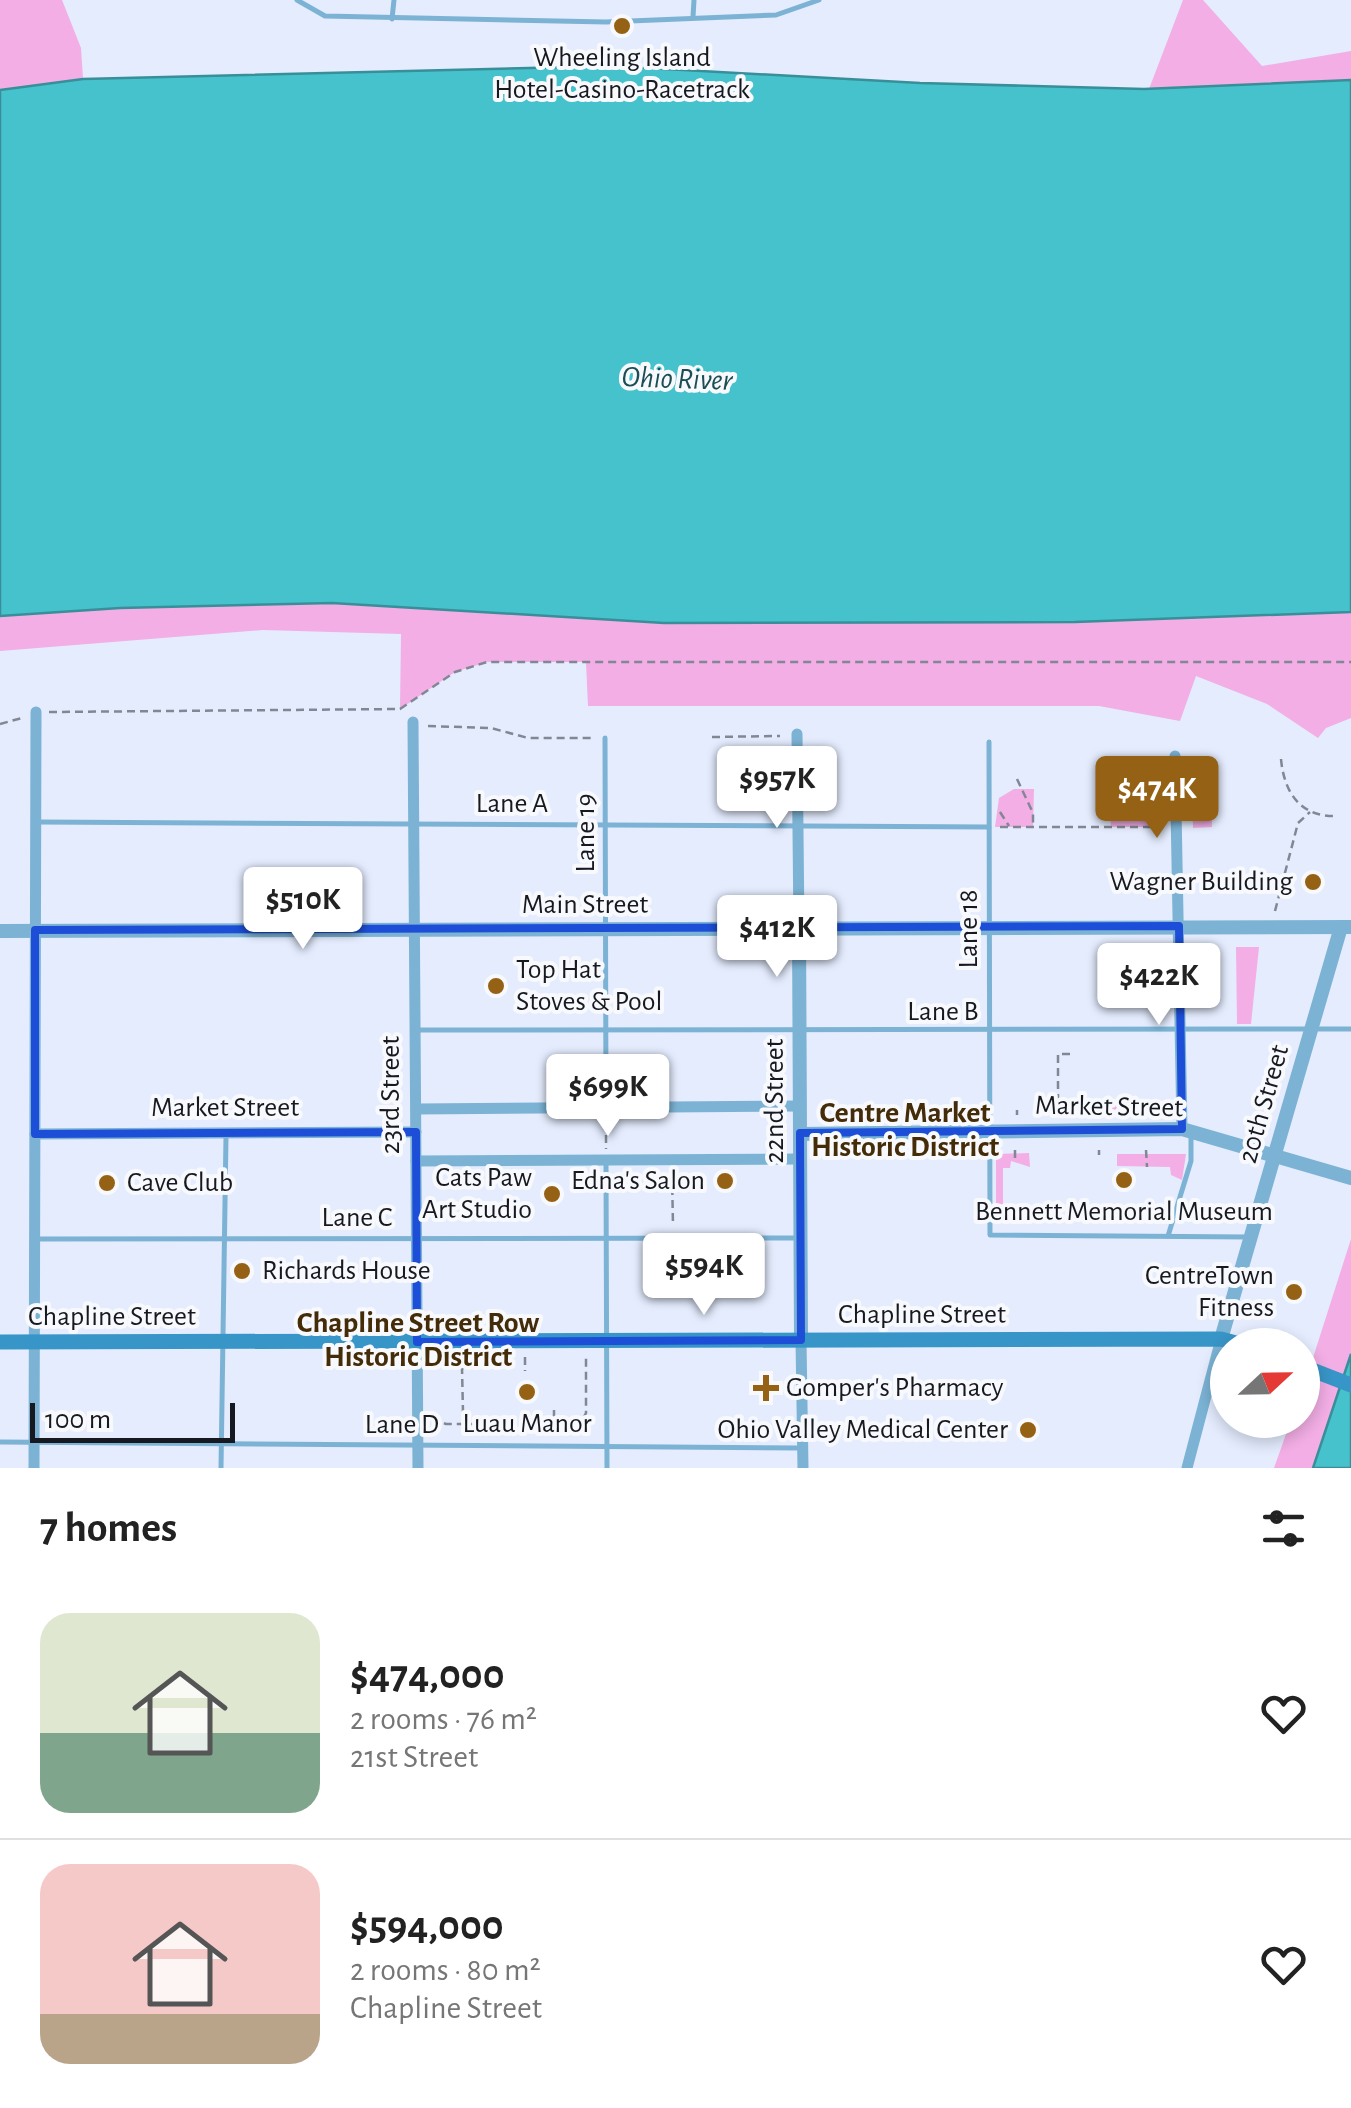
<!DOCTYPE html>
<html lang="en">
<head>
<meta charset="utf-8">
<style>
	:root { --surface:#fff; --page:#f2f2f2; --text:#222; --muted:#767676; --line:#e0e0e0; --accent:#956215 }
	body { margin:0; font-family:"Alegreya Sans",sans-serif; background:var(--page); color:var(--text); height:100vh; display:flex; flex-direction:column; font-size:38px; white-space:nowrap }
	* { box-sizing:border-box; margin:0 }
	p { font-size:32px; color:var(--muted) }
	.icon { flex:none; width:55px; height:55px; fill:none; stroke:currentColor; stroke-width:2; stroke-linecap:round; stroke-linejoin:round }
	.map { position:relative; height:1468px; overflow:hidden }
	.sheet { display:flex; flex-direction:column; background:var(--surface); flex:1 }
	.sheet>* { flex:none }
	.needle { width:65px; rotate:68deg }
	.tools { position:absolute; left:1210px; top:1328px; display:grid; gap:20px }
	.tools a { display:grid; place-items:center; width:110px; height:110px; border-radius:50%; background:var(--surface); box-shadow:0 5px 15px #0003; font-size:50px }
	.scale { position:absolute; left:30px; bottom:25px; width:205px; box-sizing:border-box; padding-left:10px; border:5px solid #171920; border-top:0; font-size:28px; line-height:35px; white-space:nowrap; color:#171920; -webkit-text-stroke:8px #f8f9fd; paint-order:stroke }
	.price { position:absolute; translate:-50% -85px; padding:0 22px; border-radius:10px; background:#fff; color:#222; font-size:32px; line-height:65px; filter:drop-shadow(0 2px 5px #0008) }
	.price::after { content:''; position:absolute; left:50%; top:60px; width:30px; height:22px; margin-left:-15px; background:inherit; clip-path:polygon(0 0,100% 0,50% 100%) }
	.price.active { background:var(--accent); color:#fff }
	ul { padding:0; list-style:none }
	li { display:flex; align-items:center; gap:30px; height:250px; padding:0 40px }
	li+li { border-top:2px solid var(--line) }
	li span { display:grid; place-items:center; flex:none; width:280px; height:200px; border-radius:30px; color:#555 }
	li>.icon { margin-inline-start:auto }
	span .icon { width:120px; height:120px; fill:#fffc; stroke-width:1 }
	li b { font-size:42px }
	h2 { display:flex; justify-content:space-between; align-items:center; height:120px; padding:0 40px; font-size:42px }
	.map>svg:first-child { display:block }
	.green { fill:#f2aee5 }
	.water { fill:#46c2cd; stroke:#388f99; stroke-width:2.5 }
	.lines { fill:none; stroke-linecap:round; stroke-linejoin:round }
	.path { stroke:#828794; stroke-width:2.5; stroke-dasharray:8 5; stroke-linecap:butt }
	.service { stroke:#7cb3d5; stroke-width:5 }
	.minor { stroke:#7cb3d5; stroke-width:11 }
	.tertiary { stroke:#7cb3d5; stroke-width:14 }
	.secondary { stroke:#3895c7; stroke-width:15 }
	.marked { fill:none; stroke:#1d4ed8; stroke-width:8; stroke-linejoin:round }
	.poi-dot { fill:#956215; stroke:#f8f9fd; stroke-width:4 }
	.labels { text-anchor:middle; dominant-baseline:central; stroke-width:8; stroke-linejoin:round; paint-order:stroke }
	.poi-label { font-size:28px; fill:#171920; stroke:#f8f9fd; text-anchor:end }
	.street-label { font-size:28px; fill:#171920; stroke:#f8f9fd }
	.water-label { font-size:30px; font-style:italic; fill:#1a4e54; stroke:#f8f9fd }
	.neighbourhood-label { font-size:30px; font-weight:bold; fill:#442c09; stroke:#f8f9fd }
</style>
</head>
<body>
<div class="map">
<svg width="1351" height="1468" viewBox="0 0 1351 1468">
	<rect width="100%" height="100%" fill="#e4ecfe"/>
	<g class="green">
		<path d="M0 0H62L81 48 83 79 0 90Z"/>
		<path d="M1183 0H1203L1262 66 1351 51V80L1149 89Z"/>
		<path d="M332 603 664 623 1075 622 1351 612V718L1326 728 1318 738 1267 704 1196 676 1180 721 1099 706H588L586 662H487L455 672 400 709 401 634 263 630 0 651V616L120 608Z"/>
		<path d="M1014 789H1034L1033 827H995L999 798Z"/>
		<path d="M1192 791H1211L1212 827 1193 828Z"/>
		<path d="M1110 813H1162V827H1111Z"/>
		<path d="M1236 947H1259L1251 1024H1237Z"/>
		<path d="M1115 1100H1122L1123 1115H1075V1107H1115Z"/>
		<path d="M1029 1153 1030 1167 1011 1161 1010 1168H1003V1215H996V1154Z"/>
		<path d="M1117 1154H1186L1182 1180 1171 1175 1170 1167 1117 1166Z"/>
		<path d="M1351 1239V1354L1313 1468H1274L1291 1420H1302L1303 1389Z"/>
	</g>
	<g class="water">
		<path d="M611 66 920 83 1144 89 1351 80V612L1075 622 664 623 332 603 120 608 0 616V90L83 79Z"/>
		<path d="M1351 1354V1468H1313Z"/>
	</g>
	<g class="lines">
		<g class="path">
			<path d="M49 712 400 709 455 672 487 662H1351"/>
			<path d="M0 724 22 718"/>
			<path d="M428 726 491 728 528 738H594"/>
			<path d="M712 737 780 736"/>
			<path d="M1281 759C1284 792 1300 817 1336 816"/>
			<path d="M1017 779 1033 813V824"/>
			<path d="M1193 809H1212"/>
			<path d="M1000 812 1009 826"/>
			<path d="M1143 813 1144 825"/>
			<path d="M1000 827H1162"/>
			<path d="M1275 911 1298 823 1310 812"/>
			<path d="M1017 1110V1115"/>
			<path d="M1058 1115V1054H1072"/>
			<path d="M606 1122V1149"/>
			<path d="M1015 1150V1161"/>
			<path d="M1099 1150V1155"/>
			<path d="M1146 1150 1147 1167"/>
			<path d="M672 1174 673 1226"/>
			<path d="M525 1357V1371"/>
			<path d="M526 1410V1424"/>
			<path d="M554 1410V1422"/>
			<path d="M432 1418 446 1424H580L586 1413V1356"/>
			<path d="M468 1422 467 1412H463L462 1368 485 1367 484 1357"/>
		</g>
		<g class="service">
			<path d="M297 0 325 16 606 22 776 15 819 0"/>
			<path d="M693 17 694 0"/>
			<path d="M392 19 394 0"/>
			<path d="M605 738 606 1105"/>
			<path d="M989 742 990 1235 1248 1237"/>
			<path d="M37 822 989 827"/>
			<path d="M419 1030 1351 1029"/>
			<path d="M606 1163 607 1468"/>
			<path d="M1168 1236 1191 1161V1133"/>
			<path d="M35 1239 797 1238"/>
			<path d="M0 1442 800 1448"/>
			<path d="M221 1468 226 1136"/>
		</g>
		<g class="minor">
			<path d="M413 722 418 1468"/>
			<path d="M797 734 799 928"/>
			<path d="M1175 756 1182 1129"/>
			<path d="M416 1109 800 1106"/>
			<path d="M35 1134 416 1132"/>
			<path d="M416 1161 800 1159"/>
			<path d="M801 1340 803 1468"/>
			<path d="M34 1468 36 712"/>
			<path d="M1187 1468 1221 1339"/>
		</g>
		<g class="tertiary">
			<path d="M799 928 801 1340"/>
			<path d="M0 931 1351 927"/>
			<path d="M800 1134 1182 1129 1351 1178"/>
			<path d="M1221 1339 1341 927"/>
		</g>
		<g class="secondary">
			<path d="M0 1342 1221 1339 1243 1345"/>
			<path d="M1302 1366 1351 1385"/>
		</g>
	</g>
	<path class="marked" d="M1179 926 1182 1129 800 1133 801 1340 417 1342 416 1132 35 1134V930Z"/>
	<g class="poi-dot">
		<circle cx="622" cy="26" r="10"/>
		<circle cx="1313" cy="882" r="10"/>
		<circle cx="496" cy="986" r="10"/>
		<circle cx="1124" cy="1180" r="10"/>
		<circle cx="725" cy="1181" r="10"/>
		<circle cx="107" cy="1183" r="10"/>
		<circle cx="552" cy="1194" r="10"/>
		<circle cx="242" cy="1271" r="10"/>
		<circle cx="1294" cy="1292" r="10"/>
		<path d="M761 1373h10v10h10v10h-10v10h-10v-10h-10v-10h10z"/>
		<circle cx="527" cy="1392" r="10"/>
		<circle cx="1028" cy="1430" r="10"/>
	</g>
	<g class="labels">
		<g class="poi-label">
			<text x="622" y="58" text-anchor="middle">Wheeling Island<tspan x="622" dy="32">Hotel-Casino-Racetrack</tspan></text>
			<text x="1293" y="882">Wagner Building</text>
			<text x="516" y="970" text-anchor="start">Top Hat<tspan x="516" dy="32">Stoves &amp; Pool</tspan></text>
			<text x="532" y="1178">Cats Paw<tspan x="532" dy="32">Art Studio</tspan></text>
			<text x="705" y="1181">Edna's Salon</text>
			<text x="127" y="1183" text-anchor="start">Cave Club</text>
			<text x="1124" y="1212" text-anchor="middle">Bennett Memorial Museum</text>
			<text x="262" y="1271" text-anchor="start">Richards House</text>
			<text x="1274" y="1276">CentreTown<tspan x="1274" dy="32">Fitness</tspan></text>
			<text x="786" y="1388" text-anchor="start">Gomper's Pharmacy</text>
			<text x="527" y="1424" text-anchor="middle">Luau Manor</text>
			<text x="1008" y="1430">Ohio Valley Medical Center</text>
		</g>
		<g class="street-label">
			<text x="512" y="804">Lane A</text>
			<text transform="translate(586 833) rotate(-90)">Lane 19</text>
			<text x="585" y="905">Main Street</text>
			<text transform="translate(969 929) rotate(-90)">Lane 18</text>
			<text x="943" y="1012">Lane B</text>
			<text transform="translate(391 1095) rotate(-90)">23rd Street</text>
			<text transform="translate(775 1101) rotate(-90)">22nd Street</text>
			<text transform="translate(1264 1104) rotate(-74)">20th Street</text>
			<text transform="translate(1109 1107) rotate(1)">Market Street</text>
			<text x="225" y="1108">Market Street</text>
			<text x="357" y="1218">Lane C</text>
			<text x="922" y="1315">Chapline Street</text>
			<text x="112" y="1317">Chapline Street</text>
			<text x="402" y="1425">Lane D</text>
		</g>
		<g class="water-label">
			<text transform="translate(677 379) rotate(2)">Ohio River</text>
		</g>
		<g class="neighbourhood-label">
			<text x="905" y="1113">Centre Market<tspan x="905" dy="34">Historic District</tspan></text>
			<text x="418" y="1323">Chapline Street Row<tspan x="418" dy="34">Historic District</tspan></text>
		</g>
	</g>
</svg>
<div class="tools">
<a><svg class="needle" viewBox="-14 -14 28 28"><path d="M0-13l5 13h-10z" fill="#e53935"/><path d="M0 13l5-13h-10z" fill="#767676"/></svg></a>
</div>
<div class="scale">100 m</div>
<b class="price" style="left:777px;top:831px">$957K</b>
<b class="price active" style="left:1157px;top:841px">$474K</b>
<b class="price" style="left:303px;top:952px">$510K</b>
<b class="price" style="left:777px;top:980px">$412K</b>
<b class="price" style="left:1159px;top:1028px">$422K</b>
<b class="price" style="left:608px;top:1139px">$699K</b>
<b class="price" style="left:704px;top:1318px">$594K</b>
</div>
<section class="sheet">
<h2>7 homes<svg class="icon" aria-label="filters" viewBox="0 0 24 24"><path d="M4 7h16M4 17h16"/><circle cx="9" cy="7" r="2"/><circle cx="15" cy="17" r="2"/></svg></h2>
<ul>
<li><span style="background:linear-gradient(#dfe7d0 60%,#7fa58c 0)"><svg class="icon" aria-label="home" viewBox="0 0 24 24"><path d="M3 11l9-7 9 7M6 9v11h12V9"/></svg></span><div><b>$474,000</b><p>2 rooms · 76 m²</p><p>21st Street</p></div><svg class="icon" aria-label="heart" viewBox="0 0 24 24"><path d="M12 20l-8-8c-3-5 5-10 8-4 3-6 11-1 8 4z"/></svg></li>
<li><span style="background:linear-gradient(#f6c9c9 75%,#b9a48a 0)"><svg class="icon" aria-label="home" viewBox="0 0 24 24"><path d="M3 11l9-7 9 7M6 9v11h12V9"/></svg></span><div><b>$594,000</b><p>2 rooms · 80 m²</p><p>Chapline Street</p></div><svg class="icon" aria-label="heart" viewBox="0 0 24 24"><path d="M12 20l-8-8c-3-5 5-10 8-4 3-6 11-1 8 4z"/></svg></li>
</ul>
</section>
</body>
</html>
